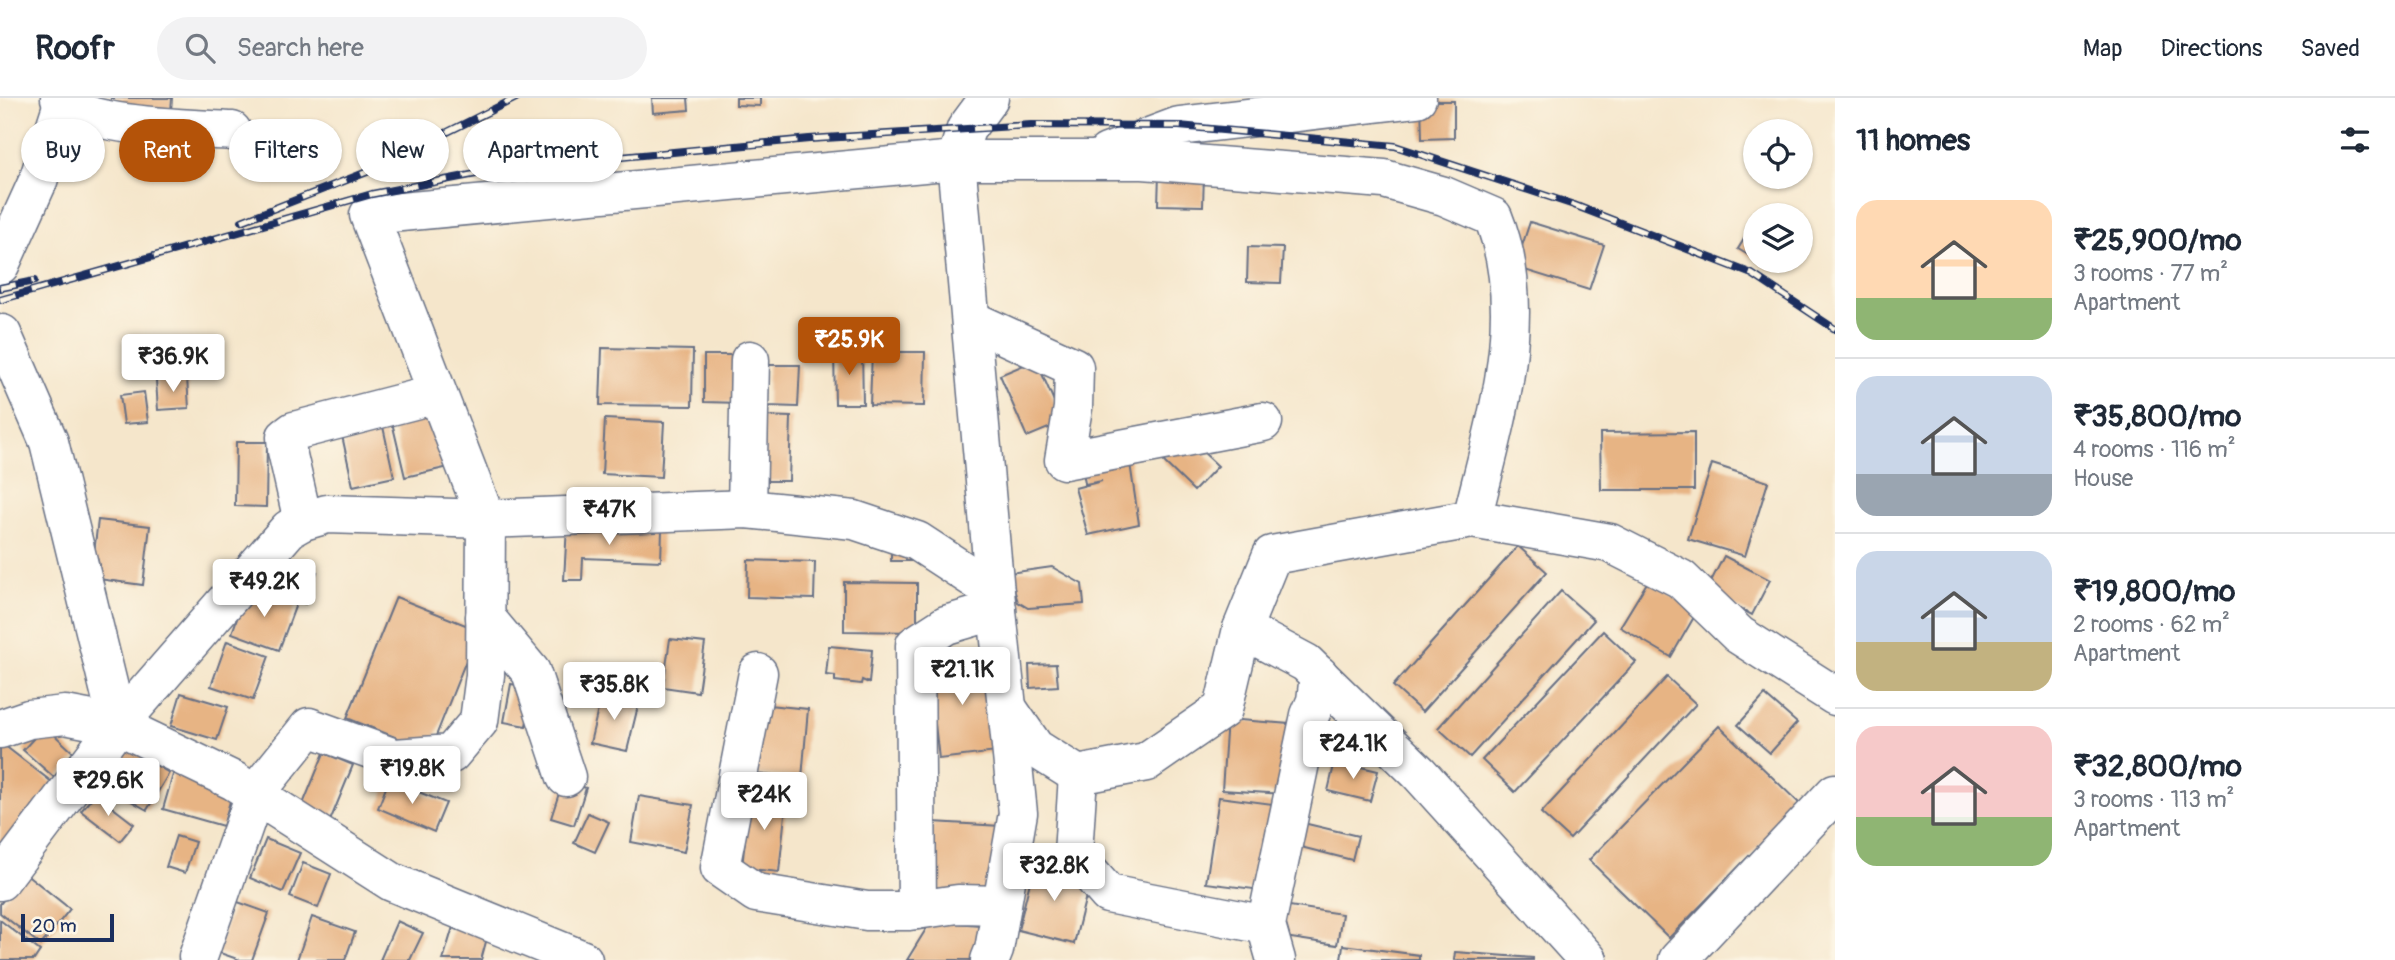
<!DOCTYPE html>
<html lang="en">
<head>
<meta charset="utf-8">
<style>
	:root { --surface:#fff; --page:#f2f2f3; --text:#1f2937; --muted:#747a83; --line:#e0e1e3; --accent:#b45309 }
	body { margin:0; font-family:Pangolin,sans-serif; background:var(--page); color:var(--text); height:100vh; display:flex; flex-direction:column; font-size:26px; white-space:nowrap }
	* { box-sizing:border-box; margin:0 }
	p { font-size:23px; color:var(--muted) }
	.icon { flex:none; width:38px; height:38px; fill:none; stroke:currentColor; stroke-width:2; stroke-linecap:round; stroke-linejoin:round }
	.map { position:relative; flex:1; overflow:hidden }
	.details { display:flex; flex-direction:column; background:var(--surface); width:560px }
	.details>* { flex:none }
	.top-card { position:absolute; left:21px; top:21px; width:665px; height:63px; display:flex; gap:14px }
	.fabs { position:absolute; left:1743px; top:21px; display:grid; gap:14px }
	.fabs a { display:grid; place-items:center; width:70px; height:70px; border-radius:50%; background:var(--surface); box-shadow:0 2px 5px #0004; font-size:35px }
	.scale { position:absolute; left:21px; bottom:18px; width:93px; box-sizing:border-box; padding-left:7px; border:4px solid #1b2f5e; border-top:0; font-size:19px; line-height:24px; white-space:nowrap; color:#1b2f5e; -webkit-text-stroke:5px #fcf5e5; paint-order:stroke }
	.price { position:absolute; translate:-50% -60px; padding:0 16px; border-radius:7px; background:#fff; color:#222; font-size:23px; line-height:46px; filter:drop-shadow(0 2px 4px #0008) }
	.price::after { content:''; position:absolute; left:50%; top:42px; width:21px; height:16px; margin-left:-10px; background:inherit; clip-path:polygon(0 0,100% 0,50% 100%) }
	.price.on { background:var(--accent); color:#fff }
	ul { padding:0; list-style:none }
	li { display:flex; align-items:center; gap:21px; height:175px; padding:0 21px }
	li+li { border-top:2px solid var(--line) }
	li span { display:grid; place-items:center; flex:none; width:196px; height:140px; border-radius:21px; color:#555 }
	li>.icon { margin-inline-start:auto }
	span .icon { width:84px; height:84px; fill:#fffc; stroke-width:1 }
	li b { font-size:30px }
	h2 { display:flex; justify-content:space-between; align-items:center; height:84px; padding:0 21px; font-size:30px }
	.tag { padding:0 24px; border-radius:32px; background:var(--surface); box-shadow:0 2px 5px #0004; font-size:24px; line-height:63px }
	.tag.on { background:var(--accent); color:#fff }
	header { display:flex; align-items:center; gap:42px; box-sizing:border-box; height:98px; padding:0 35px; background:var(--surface); border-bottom:2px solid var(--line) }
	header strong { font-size:33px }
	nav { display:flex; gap:38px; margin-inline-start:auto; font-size:24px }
	.search { width:490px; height:63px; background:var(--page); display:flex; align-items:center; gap:18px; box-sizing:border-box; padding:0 24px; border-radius:38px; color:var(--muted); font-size:26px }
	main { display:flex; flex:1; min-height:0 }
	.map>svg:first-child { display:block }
	.building { fill:#e7b484 }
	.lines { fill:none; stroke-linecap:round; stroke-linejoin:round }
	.minor-casing { stroke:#676f84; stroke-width:41 }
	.minor { stroke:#fff; stroke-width:38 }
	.rail-casing { stroke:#1b2f5e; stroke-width:8 }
	.rail { stroke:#fcf5e5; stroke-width:5; stroke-dasharray:16; stroke-linecap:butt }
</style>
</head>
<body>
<header>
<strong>Roofr</strong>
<div class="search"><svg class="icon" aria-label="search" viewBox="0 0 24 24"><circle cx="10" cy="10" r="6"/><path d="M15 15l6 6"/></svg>Search here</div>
<nav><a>Map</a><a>Directions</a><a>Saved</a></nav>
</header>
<main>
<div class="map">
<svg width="1835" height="862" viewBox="0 0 1835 862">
	<rect width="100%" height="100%" fill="#fcf5e5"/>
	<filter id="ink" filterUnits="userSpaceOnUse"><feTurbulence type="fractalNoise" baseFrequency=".0143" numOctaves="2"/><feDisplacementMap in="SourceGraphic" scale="14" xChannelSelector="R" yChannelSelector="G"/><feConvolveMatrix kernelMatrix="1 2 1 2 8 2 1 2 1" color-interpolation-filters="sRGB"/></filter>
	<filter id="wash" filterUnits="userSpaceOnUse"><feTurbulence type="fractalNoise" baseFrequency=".00686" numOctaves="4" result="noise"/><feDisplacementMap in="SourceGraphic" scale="28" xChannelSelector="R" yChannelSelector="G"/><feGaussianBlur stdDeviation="1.57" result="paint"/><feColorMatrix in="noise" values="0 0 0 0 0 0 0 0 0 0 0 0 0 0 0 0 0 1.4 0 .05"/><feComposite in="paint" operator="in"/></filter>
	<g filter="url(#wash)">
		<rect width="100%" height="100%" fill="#f5e6cb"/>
		<g id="blocks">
			<g class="building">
				<path d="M111 0H172L171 13 111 8Z"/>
				<path d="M652 0H688L689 12 653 15Z"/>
				<path d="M736 0H760V8L736 7Z"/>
				<path d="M1421 3H1454V40L1422 41Z"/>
				<path d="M1159 76H1204L1203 108 1158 107Z"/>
				<path d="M1755 123V161L1738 151Z"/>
				<path d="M1530 124 1604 147 1589 192 1515 169Z"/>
				<path d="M1248 149 1283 150 1281 185 1247 184Z"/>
				<path d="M1758 163H1774L1769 170Z"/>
				<path d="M602 250 693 252 692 308 600 307Z"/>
				<path d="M862 252 863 306H835L834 253Z"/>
				<path d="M872 254H925L924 308 870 307Z"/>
				<path d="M704 257H741V305L704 304Z"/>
				<path d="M1036 262 1063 324 1027 339 1000 277Z"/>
				<path d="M768 267H800L798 309 767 308Z"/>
				<path d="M187 280 189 310 158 312 156 282Z"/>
				<path d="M144 294 148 324 124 326 120 297Z"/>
				<path d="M435 309 449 369 405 379 391 320Z"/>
				<path d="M761 318 791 319 789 383H759Z"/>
				<path d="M605 321 664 324 661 379 602 376Z"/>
				<path d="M382 324 394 379 353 388 341 333Z"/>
				<path d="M1694 334V392H1601L1600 335Z"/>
				<path d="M1185 337 1218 368 1194 393 1161 361Z"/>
				<path d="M1126 338 1139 426 1088 437 1075 390 1102 383 1085 386 1079 346Z"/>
				<path d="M236 344H267L266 409 235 408Z"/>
				<path d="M1712 366 1768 384 1745 458 1688 441Z"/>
				<path d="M98 422 150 428 143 487 91 480Z"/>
				<path d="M567 428 662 432 661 463 583 460 582 482H564Z"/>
				<rect x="891" y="448" width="20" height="15"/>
				<path d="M1518 448 1547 474 1422 614 1393 588Z"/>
				<path d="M277 458 317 474 305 506 265 491Z"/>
				<path d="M1724 458 1770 482 1752 517 1706 493Z"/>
				<path d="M748 462 815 464 814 501 747 499Z"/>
				<path d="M1052 469 1082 486 1084 506 1028 510 1018 504 1009 475Z"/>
				<path d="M1648 483 1698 512 1671 559 1620 529Z"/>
				<path d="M844 484 917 485V534L844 533Z"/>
				<path d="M248 490 296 506 279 552 232 535Z"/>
				<path d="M1561 493 1594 522 1470 659 1438 630Z"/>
				<path d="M396 499 478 532 430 653 347 620Z"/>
				<path d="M1603 533 1636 564 1515 694 1482 662Z"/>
				<path d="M670 541 705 545 698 594 663 589Z"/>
				<path d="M227 543 269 558 253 602 211 588Z"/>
				<path d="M829 548 872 552 869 585 862 582 861 586 835 583V578L826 577Z"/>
				<path d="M986 558 997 654 939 661 928 564Z"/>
				<path d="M1056 566 1058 588 1030 590 1029 567Z"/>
				<path d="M1667 579 1696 606 1570 741 1541 715Z"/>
				<path d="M511 586 533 590 526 628 504 624Z"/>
				<path d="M181 595 228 609 217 642 171 628Z"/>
				<path d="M602 595 639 604 627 653 590 645Z"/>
				<path d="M1765 597 1797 625 1770 655 1738 627Z"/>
				<path d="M758 606 808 611 802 680 752 676Z"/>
				<path d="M1227 621 1289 626 1284 696 1222 692Z"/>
				<path d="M45 628 77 658 56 681 23 652Z"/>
				<path d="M1719 628 1800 706 1669 840 1589 762Z"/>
				<path d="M0 644 57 688 0 754Z"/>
				<path d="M122 647 169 675 147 712 99 685Z"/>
				<path d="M324 655 353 667 330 723 301 711Z"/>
				<path d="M1335 663 1378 673 1370 703 1328 693Z"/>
				<path d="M174 673 234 689 223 728 163 711Z"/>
				<path d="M389 682 446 705 434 734 378 710Z"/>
				<path d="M563 683 586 690 574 727 551 720Z"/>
				<path d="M750 693 787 697 779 774 742 770Z"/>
				<path d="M95 696 134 726 120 743 81 713Z"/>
				<path d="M639 698 693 707 684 754 631 744Z"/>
				<path d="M1219 699 1273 706 1261 792 1206 785Z"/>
				<path d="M588 715 609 724 595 754 574 745Z"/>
				<path d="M933 724 1001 728 995 798 927 793Z"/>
				<path d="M1299 724 1358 738 1352 762 1293 747Z"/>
				<path d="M176 738 195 744 185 775 166 769Z"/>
				<path d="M266 741 300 755 283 794 250 780Z"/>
				<path d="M1035 764 1091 778 1074 846 1018 832Z"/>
				<path d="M303 765 331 776 318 810 290 799Z"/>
				<path d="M25 775 70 811 41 847 0 815V806Z"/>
				<path d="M235 803 269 815 252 862H240L217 854Z"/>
				<path d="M1283 807 1342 816 1337 847 1278 838Z"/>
				<path d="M312 819 355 834 345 862H297Z"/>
				<path d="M456 819 490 829 481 862H443Z"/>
				<path d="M0 822 40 853 34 862H0Z"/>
				<path d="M397 823 423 835 410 862H380Z"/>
				<path d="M931 823 992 828 980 862H907Z"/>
				<path d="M1343 847 1419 857V862H1341Z"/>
				<path d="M1455 854 1533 860V862H1454Z"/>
			</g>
		</g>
	</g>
	<g filter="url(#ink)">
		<use href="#blocks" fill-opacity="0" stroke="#676f84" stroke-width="2"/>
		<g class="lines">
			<g class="minor-casing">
				<g id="minor">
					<path d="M60 0C81 31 195 30 232 33"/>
					<path d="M989 0 966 31 956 62 995 494 1018 715 994 852 990 862"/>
					<path d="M1107 55 1179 28 1417 0"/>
					<path d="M0 167 38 83 63 5"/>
					<path d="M971 222 1074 269 1073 310 1064 362 1263 324"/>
					<path d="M2 236 49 344 118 627"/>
					<path d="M747 411 750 262"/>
					<path d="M303 423 287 353 286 339 294 333 437 296"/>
					<path d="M485 519 531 574 566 679"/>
					<path d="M1242 531 1306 565 1419 675 1588 862"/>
					<path d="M758 575 720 770 756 795 867 813H909L958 806 1002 807"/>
					<path d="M1008 611 1035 650 1078 677 1146 664 1223 611 1242 531 1272 457 1472 421"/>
					<path d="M0 631 29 621 65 617 118 627 234 683 392 784 583 862"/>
					<path d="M1078 677 1073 756 1108 796 1266 827"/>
					<path d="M0 783 118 627 289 431 303 423 327 416 486 421 747 411 854 422 917 443 995 494"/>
					<path d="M917 812 915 547 946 527 997 512"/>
					<path d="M198 859 255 696 309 629 395 660 451 656 479 623 485 577 486 421 369 117 956 62H1143L1384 81 1444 98 1493 119C1532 216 1495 325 1472 421L1610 445 1681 481 1739 537 1835 598"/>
					<path d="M1276 862 1266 827 1310 617 1316 603 1319 577"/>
					<path d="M1678 862 1835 695"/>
				</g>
			</g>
			<use href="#minor" class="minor"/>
			<g class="rail-casing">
				<g id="rail">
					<path d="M242 123 367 74 516 0"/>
					<path d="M0 190 34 183"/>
					<path d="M0 202 372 96 507 70 809 41 1031 27 1179 28 1395 48 1574 107 1752 176 1835 231"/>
				</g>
			</g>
			<use href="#rail" class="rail"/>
		</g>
	</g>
</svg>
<div class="fabs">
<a><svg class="icon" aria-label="locate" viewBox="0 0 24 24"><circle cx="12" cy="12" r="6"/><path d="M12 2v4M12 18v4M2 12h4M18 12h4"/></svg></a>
<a><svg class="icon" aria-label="layers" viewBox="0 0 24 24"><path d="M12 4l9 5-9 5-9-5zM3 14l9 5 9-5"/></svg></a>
</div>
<div class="scale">20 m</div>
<b class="price on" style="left:849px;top:279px">₹25.9K</b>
<b class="price" style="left:173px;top:296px">₹36.9K</b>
<b class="price" style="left:609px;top:449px">₹47K</b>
<b class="price" style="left:264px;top:521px">₹49.2K</b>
<b class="price" style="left:962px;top:609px">₹21.1K</b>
<b class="price" style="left:614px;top:624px">₹35.8K</b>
<b class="price" style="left:1353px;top:683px">₹24.1K</b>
<b class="price" style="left:412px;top:708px">₹19.8K</b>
<b class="price" style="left:108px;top:720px">₹29.6K</b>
<b class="price" style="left:764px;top:734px">₹24K</b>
<b class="price" style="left:1054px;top:805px">₹32.8K</b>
<div class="top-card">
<a class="tag">Buy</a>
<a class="tag on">Rent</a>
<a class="tag">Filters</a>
<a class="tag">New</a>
<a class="tag">Apartment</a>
</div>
</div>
<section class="details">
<h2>11 homes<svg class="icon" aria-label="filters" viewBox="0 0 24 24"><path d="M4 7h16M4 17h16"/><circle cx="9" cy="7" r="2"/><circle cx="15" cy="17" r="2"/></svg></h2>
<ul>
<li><span style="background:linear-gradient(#ffd9b3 70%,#8fb573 0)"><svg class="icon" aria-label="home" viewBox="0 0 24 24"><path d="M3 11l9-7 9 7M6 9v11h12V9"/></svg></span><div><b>₹25,900/mo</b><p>3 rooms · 77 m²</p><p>Apartment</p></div></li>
<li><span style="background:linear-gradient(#c9d6e8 70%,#9aa5b1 0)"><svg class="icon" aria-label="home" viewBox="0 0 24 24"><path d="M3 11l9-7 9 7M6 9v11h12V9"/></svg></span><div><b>₹35,800/mo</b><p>4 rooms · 116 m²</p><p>House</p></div></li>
<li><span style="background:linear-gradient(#c9d6e8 65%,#c2b280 0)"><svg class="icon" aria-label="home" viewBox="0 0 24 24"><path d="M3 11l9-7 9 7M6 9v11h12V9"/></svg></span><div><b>₹19,800/mo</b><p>2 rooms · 62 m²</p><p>Apartment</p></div></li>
<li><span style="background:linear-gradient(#f6c9c9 65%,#8fb573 0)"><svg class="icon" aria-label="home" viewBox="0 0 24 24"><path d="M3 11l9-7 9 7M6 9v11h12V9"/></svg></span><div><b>₹32,800/mo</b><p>3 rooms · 113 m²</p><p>Apartment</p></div></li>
</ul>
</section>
</main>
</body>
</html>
